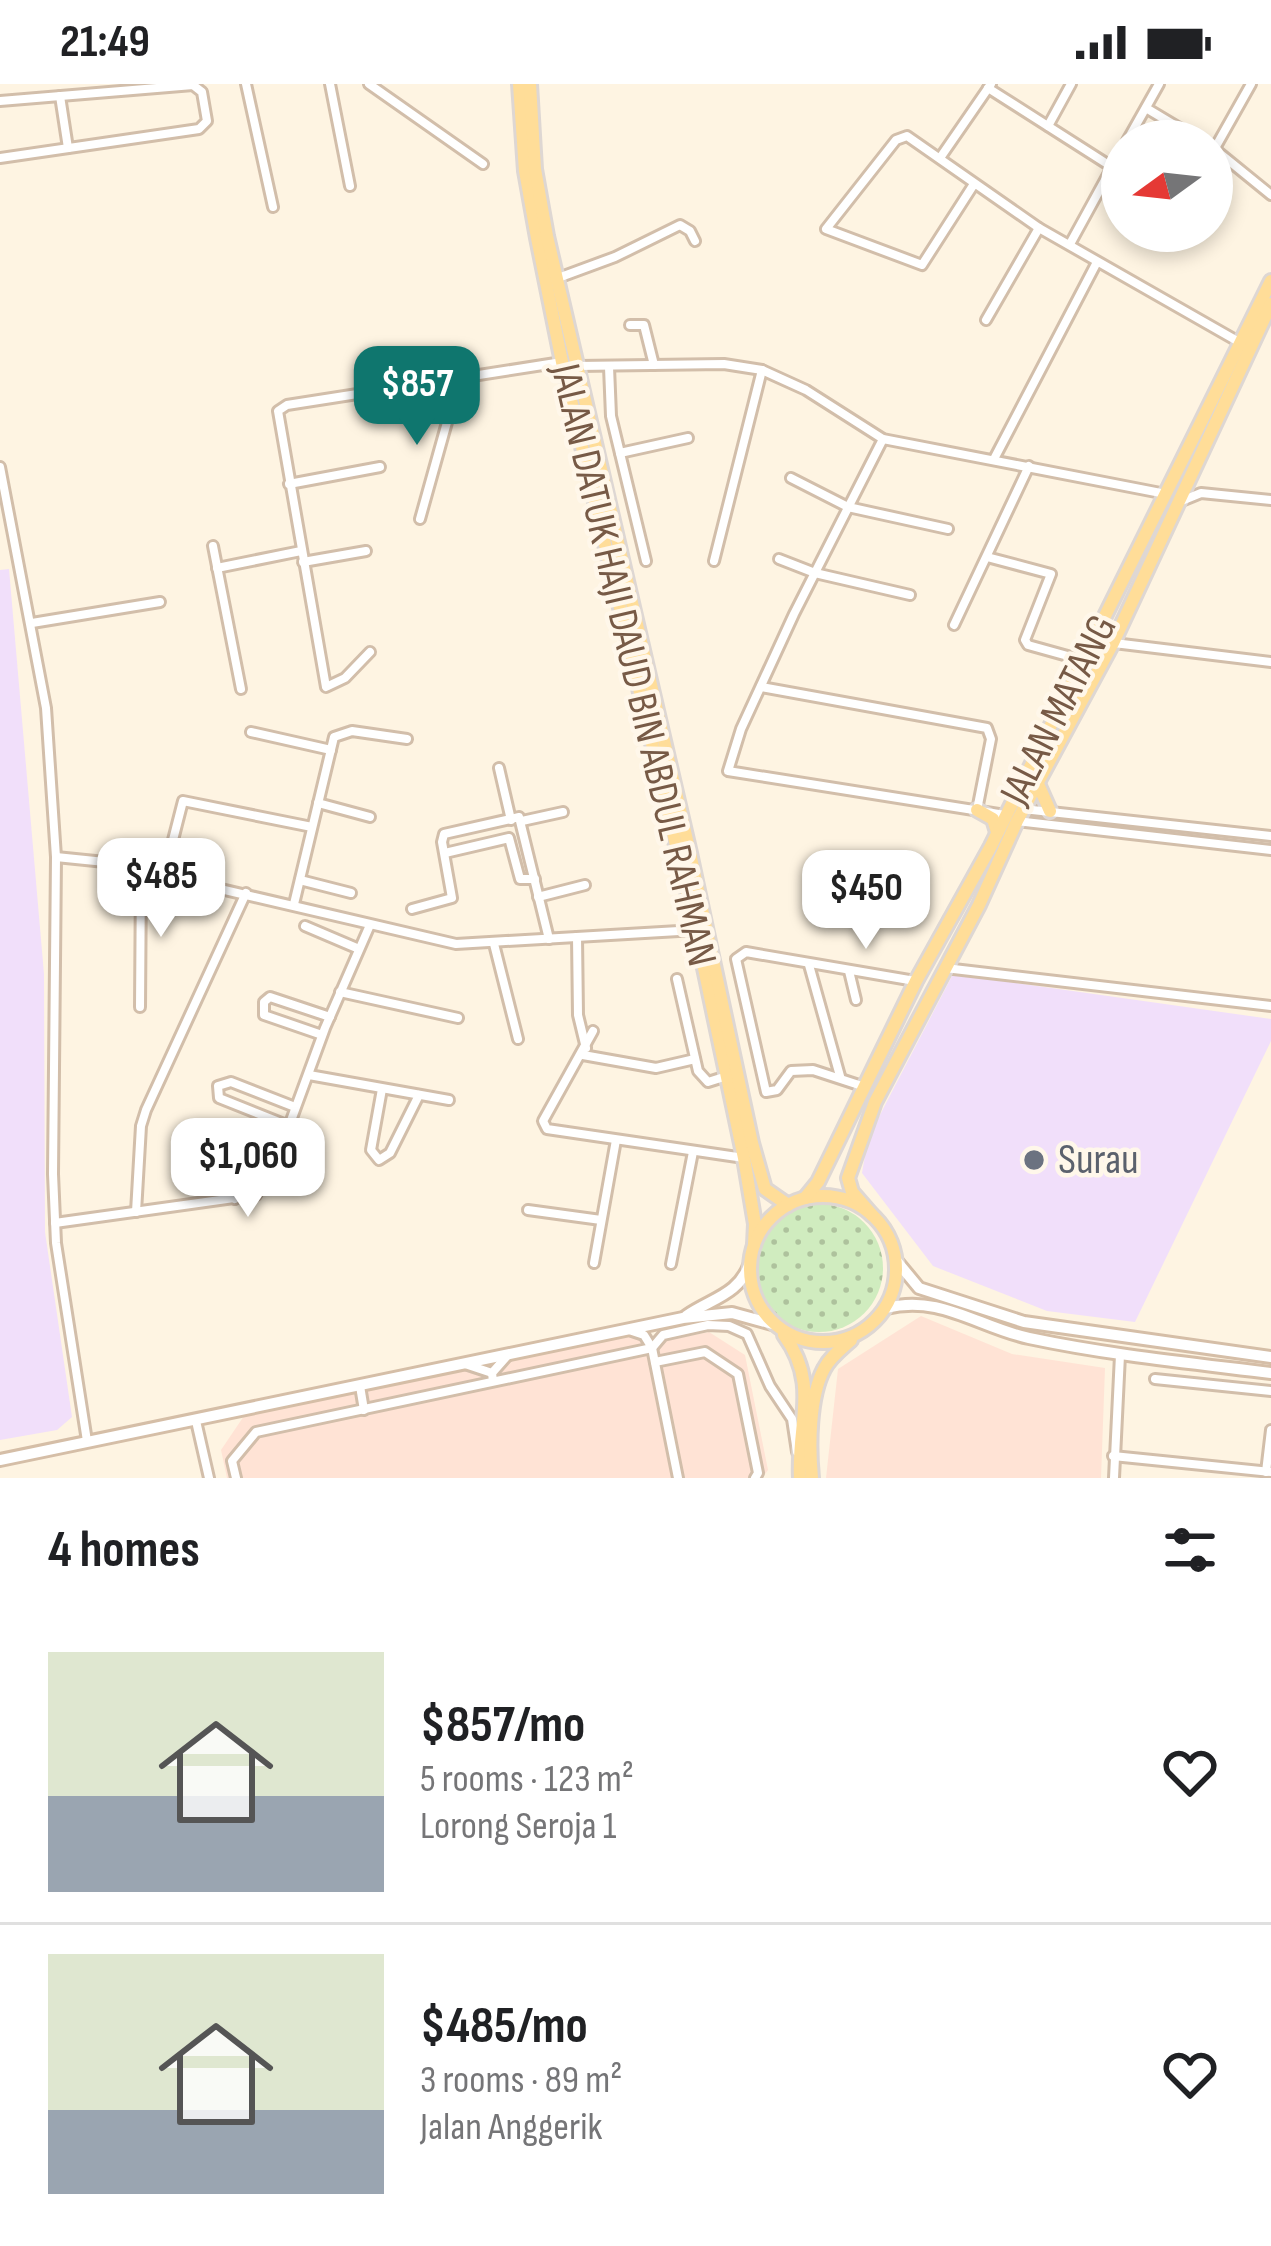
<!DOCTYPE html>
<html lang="en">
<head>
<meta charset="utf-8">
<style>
	:root { --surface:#fff; --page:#f6f6f6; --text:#202124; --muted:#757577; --line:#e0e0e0; --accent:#0f766e }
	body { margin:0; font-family:"Sofia Sans Condensed",sans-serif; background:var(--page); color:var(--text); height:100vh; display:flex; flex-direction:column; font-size:45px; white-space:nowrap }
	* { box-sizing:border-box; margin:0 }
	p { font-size:39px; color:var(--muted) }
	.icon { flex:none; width:66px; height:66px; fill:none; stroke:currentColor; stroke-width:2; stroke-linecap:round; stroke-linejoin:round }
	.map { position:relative; height:1394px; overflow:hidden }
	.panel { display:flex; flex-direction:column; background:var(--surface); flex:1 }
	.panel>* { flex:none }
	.needle { width:78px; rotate:255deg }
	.tools { position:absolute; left:1101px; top:36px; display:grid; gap:24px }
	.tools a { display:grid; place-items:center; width:132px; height:132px; border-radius:50%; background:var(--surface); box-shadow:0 6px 18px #0003; font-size:60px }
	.price { position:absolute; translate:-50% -102px; padding:0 27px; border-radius:24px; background:#fff; color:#222; font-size:39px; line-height:78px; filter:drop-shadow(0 3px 6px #0008) }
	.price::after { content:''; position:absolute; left:50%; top:72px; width:36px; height:27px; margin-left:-18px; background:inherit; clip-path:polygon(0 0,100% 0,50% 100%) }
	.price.current { background:var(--accent); color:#fff }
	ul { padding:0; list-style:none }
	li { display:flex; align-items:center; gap:36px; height:300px; padding:0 48px }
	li+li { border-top:3px solid var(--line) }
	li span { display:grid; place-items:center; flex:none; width:336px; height:240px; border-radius:0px; color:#555 }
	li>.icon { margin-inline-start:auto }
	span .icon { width:144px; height:144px; fill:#fffc; stroke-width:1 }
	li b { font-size:51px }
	h2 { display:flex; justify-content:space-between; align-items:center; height:144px; padding:0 48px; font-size:51px }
	.status { display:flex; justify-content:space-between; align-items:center; height:84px; padding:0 60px; background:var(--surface); direction:ltr }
	.status svg { height:33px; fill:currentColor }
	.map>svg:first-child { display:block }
	.commercial { fill:#ffe3d5 }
	.education { fill:#f1dffa }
	.grass { fill:url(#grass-dots) }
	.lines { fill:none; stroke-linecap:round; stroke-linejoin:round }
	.street-casing { stroke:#d2beaa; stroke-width:14 }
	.secondary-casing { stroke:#d5bea7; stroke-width:16 }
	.primary-casing { stroke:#ded7d3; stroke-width:18 }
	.street { stroke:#fff; stroke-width:8 }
	.secondary { stroke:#fff; stroke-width:10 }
	.primary { stroke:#ffdd98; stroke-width:12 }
	.worship-dot { fill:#6b7280; stroke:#fff7ea; stroke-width:4.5 }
	.labels { text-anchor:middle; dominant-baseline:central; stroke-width:9; stroke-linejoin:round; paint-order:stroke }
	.street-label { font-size:42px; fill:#775a46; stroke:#fff7ea }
	.worship-label { font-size:42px; fill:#5b616d; stroke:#fff7ea; text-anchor:start }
</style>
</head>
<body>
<div class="status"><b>21:49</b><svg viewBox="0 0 49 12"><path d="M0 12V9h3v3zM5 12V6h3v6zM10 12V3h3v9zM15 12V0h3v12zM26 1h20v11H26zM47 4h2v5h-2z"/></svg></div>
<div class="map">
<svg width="1271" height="1394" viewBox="0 0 1271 1394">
	<defs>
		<pattern id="grass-dots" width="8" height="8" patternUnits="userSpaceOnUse" patternTransform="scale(3)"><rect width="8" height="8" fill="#d0ecbf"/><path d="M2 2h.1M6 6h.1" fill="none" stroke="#aec29d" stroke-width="1.8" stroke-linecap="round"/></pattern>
	</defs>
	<rect width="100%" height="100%" fill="#fef4e2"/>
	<g class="commercial">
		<path d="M921 1232 1012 1270 1105 1284 1101 1394H826L838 1285Z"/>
		<path d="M709 1248 745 1271 768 1386 762 1394H227L221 1366 246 1329 638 1251 659 1258Z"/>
	</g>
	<g class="education">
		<path d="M9 485 44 890 45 1148 72 1333 57 1346 0 1356V486Z"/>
		<path d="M953 890 1271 935V957L1135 1238 1047 1227 933 1182 862 1089 868 1054Z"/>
	</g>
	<circle class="grass" cx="819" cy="1184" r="64"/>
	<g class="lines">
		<g class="street-casing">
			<g id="street">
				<path d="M246 0 273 123"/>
				<path d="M330 0 350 102"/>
				<path d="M369 0 483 80"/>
				<path d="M988 4 1112 83"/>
				<path d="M60 12 68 64"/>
				<path d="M0 17 193 1 202 8 207 37 199 45 0 74"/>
				<path d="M1146 24 1201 57"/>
				<path d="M1048 42 1071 0"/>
				<path d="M1127 57 1159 0"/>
				<path d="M1212 63 1271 111"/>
				<path d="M1215 64 1251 0"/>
				<path d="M940 74 991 0"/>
				<path d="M974 100 922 181 826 145 896 56 907 52 1039 144 1239 258"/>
				<path d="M1070 160 1122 65"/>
				<path d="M558 194 615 173 680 141 690 147 695 157"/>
				<path d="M986 236 1039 144"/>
				<path d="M630 241H644L654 281"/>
				<path d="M578 282 724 280 762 286 806 306 883 355 1166 410"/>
				<path d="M609 283 611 332 646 477"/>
				<path d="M883 355 794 530 741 645 728 687 1005 731"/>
				<path d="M620 369 688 354"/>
				<path d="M994 375 1097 178"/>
				<path d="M0 383 46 624 56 773 53 1090 56 1159 87 1357"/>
				<path d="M791 394 848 423 948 445"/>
				<path d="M289 400 380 383"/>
				<path d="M1179 418 1201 409 1271 416"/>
				<path d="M420 435 451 324 445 295"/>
				<path d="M213 462 241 605"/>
				<path d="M987 473 1051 490 1025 556 1028 561 1082 576"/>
				<path d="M779 475 815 489 910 511"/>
				<path d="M714 477 762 286"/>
				<path d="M303 478 366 467"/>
				<path d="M217 484 301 467"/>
				<path d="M32 539 160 518"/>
				<path d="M954 541 1029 382"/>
				<path d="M1114 559 1271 578"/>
				<path d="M370 568 345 594 326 603 278 327 287 321 562 278"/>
				<path d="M761 603 987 644 991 655 977 726"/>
				<path d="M251 648 331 666"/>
				<path d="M499 684 511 736"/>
				<path d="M318 719 370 733"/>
				<path d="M1023 725 1271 752"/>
				<path d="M522 737 563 728"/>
				<path d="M1016 737 1271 766"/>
				<path d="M445 769 509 754 520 795H535"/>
				<path d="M56 773 105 778 456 860 696 846"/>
				<path d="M164 791 183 717 312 743"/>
				<path d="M300 796 351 809"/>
				<path d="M538 813 585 801"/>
				<path d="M294 820 334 653 352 647 407 655"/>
				<path d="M412 825 452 814 442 758 444 750 519 733 549 855"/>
				<path d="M305 842 359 865"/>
				<path d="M577 853 578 931 586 964"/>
				<path d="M494 860 518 955"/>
				<path d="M809 881 840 992"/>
				<path d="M945 884 1271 922"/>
				<path d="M849 887 856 916"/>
				<path d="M677 895 698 987 708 998 727 992"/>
				<path d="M340 908 458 934"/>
				<path d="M140 923 141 787"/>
				<path d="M593 947 543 1037 547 1045 744 1074"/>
				<path d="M322 951 264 931V918L270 913 330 933"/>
				<path d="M583 971 656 984 695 975"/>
				<path d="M309 991 449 1016"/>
				<path d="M865 1003 813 986 791 987 777 1006 766 1008 736 875 746 868 915 897"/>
				<path d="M382 1005 371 1066 379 1076 390 1069 419 1011"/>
				<path d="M289 1042 219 1014 218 1002 231 998 295 1023"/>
				<path d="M195 1087 229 1100 235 1115"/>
				<path d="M528 1126 601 1136"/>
				<path d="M136 1128 141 1042 146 1026 246 809"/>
				<path d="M55 1139 256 1111 289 1042 325 944 370 841"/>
				<path d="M594 1179 616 1056"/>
				<path d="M671 1180 693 1068"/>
				<path d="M632 1247 644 1251 652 1264 678 1394"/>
				<path d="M655 1278 705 1268 738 1290 758 1389 755 1394"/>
				<path d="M465 1280 492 1289"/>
				<path d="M1155 1295 1271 1307"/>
				<path d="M493 1297 492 1289 507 1272"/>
				<path d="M360 1302 364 1326"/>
				<path d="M196 1337 209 1394"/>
				<path d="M1113 1372 1271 1388"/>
				<path d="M1266 1388 1271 1346"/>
				<path d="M236 1394 232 1377 256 1348 652 1264 663 1251 708 1241 729 1242 747 1250 770 1302 792 1335 797 1368"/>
				<path d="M1114 1394 1120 1271"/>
			</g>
		</g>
		<g class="secondary-casing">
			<g id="secondary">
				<path d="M895 1175 919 1204 1024 1238 1271 1273"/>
				<path d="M886 1224C940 1210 978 1243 1029 1254 1109 1271 1190 1279 1271 1289"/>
				<path d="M686 1232C712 1214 739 1211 750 1179"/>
				<path d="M0 1376 683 1234 732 1229 776 1241"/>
			</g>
		</g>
		<g class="primary-casing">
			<g id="primary">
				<path d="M519 0 525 87 537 154 562 278 696 846 744 1074 755 1140 754 1161"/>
				<path d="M530 0 535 85 547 152 690 769 752 1059 765 1105 788 1121"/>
				<path d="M1038 700 1050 727"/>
				<path d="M977 726 993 735 997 748"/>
				<circle cx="823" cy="1185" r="73"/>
				<path d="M805 1114 818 1098 916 897 991 762 1271 197"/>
				<path d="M872 1131 852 1108 848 1094 875 1018 979 821 1017 737 1113 559 1271 220"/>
				<path d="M784 1251C820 1300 797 1339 800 1394"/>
				<path d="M812 1394C809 1363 809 1313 824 1285 830 1273 841 1265 851 1256"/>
			</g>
		</g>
		<use href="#street" class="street"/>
		<use href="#secondary" class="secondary"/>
		<use href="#primary" class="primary"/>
	</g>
	<circle class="worship-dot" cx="1034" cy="1076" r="12"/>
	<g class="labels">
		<g class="street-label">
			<text transform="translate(633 581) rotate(77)">JALAN DATUK HAJI DAUD BIN ABDUL RAHMAN</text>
			<text transform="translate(1059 626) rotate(-63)">JALAN MATANG</text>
		</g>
		<g class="worship-label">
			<text x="1058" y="1076">Surau</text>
		</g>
	</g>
</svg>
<div class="tools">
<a><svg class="needle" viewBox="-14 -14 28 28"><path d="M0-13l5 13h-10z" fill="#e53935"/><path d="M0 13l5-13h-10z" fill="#757577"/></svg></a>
</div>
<b class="price current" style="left:417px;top:364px">$857</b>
<b class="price" style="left:161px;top:856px">$485</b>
<b class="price" style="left:866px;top:868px">$450</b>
<b class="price" style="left:248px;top:1136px">$1,060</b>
</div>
<section class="panel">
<h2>4 homes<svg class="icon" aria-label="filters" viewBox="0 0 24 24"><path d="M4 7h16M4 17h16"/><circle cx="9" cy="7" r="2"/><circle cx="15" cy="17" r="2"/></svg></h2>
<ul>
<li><span style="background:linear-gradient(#dfe7d0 60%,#9aa5b1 0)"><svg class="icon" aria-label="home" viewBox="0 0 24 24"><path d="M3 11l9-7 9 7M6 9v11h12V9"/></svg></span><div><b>$857/mo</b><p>5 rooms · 123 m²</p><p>Lorong Seroja 1</p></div><svg class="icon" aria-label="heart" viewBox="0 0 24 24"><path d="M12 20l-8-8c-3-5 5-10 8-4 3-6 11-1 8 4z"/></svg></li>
<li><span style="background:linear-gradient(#dfe7d0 65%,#9aa5b1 0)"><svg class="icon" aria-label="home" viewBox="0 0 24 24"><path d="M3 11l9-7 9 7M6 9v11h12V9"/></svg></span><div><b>$485/mo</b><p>3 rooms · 89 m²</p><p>Jalan Anggerik</p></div><svg class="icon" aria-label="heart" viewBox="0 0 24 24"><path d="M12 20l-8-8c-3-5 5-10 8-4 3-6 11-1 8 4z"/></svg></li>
</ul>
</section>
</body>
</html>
